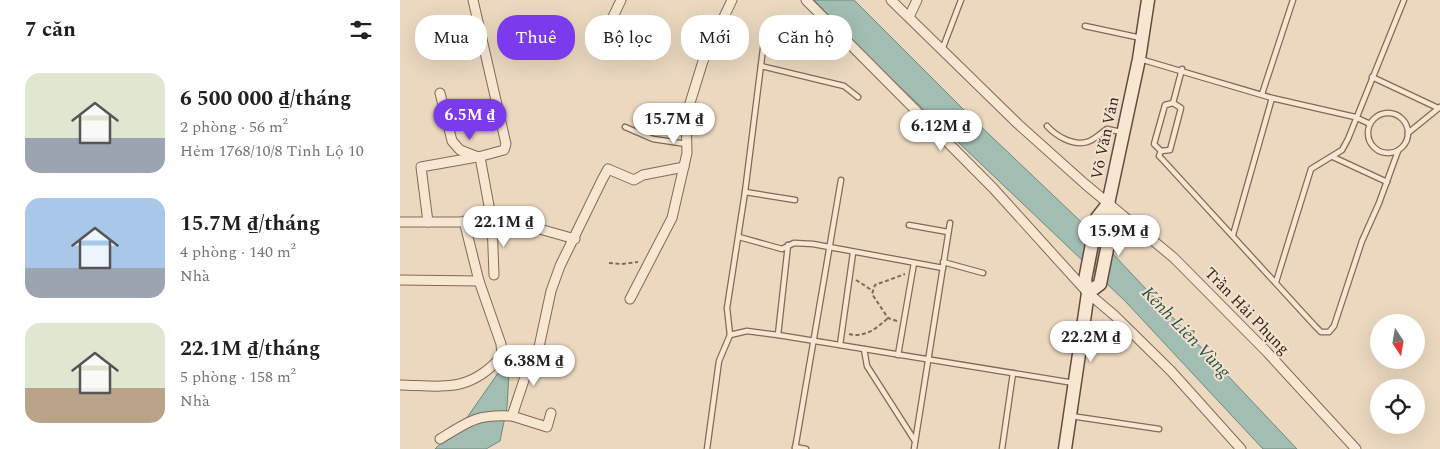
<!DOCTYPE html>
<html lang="vi">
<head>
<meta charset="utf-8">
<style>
	:root { --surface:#fff; --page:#f6f6f6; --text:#202124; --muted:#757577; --accent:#7c3aed }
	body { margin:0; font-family:Spectral,serif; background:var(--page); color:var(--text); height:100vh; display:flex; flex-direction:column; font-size:19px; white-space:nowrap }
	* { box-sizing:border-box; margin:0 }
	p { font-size:16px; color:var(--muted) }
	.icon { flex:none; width:28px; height:28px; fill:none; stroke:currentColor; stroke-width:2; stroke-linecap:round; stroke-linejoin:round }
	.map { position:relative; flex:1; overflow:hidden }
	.sheet { display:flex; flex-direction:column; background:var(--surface); width:400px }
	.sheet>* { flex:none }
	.top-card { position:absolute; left:15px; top:15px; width:475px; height:45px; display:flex; gap:10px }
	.needle { width:32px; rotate:168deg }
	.buttons { position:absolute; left:970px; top:314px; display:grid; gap:10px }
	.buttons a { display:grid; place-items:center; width:55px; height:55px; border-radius:50%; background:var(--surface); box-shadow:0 5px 20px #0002; font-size:25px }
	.price { position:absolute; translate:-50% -42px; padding:0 11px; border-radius:18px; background:#fff; color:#222; font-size:16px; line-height:32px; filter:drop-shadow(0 1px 2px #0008) }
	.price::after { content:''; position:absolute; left:50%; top:30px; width:15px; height:11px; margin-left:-8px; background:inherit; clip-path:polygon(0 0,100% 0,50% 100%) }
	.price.selected { background:var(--accent); color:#fff }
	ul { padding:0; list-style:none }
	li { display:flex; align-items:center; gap:15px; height:125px; padding:0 25px }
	li span { display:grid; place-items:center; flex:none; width:140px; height:100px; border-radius:15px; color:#555 }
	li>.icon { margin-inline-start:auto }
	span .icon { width:60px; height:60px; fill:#fffc; stroke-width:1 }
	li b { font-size:21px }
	h2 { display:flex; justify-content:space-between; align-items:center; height:60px; padding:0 25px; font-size:21px }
	.chip { padding:0 18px; border-radius:20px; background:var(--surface); box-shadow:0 5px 20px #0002; font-size:18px; line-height:45px }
	.chip.selected { background:var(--accent); color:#fff }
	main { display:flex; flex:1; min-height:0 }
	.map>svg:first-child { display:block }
	.water { fill:#a2bdb1; stroke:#6a8a7e }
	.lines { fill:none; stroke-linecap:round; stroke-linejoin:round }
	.lane-casing { stroke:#836958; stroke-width:7 }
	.street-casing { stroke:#836958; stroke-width:11 }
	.secondary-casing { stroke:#644b3b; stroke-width:15 }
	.path { stroke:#836958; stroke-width:2; stroke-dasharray:4 2.5; stroke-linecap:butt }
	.lane { stroke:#f7e7d1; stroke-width:4.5 }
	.street { stroke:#f7e7d1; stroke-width:9 }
	.secondary { stroke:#f7e7d1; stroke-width:12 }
	.labels { text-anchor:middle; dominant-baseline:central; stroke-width:4; stroke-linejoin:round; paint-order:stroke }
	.street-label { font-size:16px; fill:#33241c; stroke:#f3e3ce }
	.water-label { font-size:18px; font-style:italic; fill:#2c524b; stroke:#f3e3ce }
</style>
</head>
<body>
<main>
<section class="sheet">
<h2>7 căn<svg class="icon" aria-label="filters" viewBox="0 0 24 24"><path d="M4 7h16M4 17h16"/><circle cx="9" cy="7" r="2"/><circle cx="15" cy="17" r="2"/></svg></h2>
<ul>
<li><span style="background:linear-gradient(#dfe7d0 65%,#9aa5b1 0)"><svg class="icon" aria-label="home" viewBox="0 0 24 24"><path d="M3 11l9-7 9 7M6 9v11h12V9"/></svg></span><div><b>6 500 000 ₫/tháng</b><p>2 phòng · 56 m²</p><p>Hẻm 1768/10/8 Tỉnh Lộ 10</p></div></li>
<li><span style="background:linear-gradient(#a9c7e8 70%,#9aa5b1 0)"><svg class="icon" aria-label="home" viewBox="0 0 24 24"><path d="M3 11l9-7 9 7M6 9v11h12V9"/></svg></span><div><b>15.7M ₫/tháng</b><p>4 phòng · 140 m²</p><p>Nhà</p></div></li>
<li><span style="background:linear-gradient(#dfe7d0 65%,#b9a48a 0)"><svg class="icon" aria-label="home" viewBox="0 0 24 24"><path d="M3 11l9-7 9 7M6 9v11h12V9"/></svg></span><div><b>22.1M ₫/tháng</b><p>5 phòng · 158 m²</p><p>Nhà</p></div></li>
</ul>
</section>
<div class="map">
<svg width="1040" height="449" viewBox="0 0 1040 449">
	<rect width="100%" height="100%" fill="#ebd8bf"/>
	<g class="water">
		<path d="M414 0H454L573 119 696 236 897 449H863L725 301 476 64Z"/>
		<path d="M110 356 107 407 100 441 86 449H35L66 419Z"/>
	</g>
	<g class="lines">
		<g class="lane-casing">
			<g id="lane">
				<path d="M685 26 741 38"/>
				<path d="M364 38 396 46"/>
				<path d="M542 50 561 0"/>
				<path d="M740 59 872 98 955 117 970 124"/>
				<path d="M361 66 444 86 458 97"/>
				<path d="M972 77 1038 108"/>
				<path d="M862 94 893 0"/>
				<path d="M773 103 781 108 770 150 761 151 754 144 765 105Z"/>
				<path d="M773 103 782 69"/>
				<circle cx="988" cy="133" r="20"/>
				<path d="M647 126C656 136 673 146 687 142 693 141 701 133 707 129L721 132"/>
				<path d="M225 127 253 139 286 144"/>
				<path d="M1008 133 1040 107"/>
				<path d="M761 151 759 156 762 159 915 326 921 332H929L934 326 962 241 979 203 998 151"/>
				<path d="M933 157 987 182"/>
				<path d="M345 192 395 200"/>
				<path d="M509 225 548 232"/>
				<path d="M833 235 872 98"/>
				<path d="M339 237 382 249 394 243 413 244 543 268"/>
				<path d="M543 262 583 273"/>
				<path d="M876 282 911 169 942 150 948 139 1004 0"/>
				<path d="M330 335 347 331 378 335 674 383"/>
				<path d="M378 335 388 245"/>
				<path d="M440 345 453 253"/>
				<path d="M464 349 467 366 515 441"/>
				<path d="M498 355 514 263"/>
				<path d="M671 416 759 429"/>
				<path d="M395 447 406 449"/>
				<path d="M307 449 319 361 330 335 327 308 345 192 365 33"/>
				<path d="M395 449 441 180"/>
				<path d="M514 449 550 223"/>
				<path d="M602 449 613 373"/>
			</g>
		</g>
		<g class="street-casing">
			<g id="street">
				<path d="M406 0 593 188 688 293 714 315 771 371 841 449"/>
				<path d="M491 0 618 124 685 184 774 258 867 352 956 449"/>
				<path d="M509 17 517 0"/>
				<path d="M211 21 221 0"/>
				<path d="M40 93 52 141 60 150 78 157 104 150 106 144 73 0"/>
				<path d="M80 157 92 222 94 275"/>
				<path d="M0 222H97L136 228 175 239"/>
				<path d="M28 222 21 167 77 157"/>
				<path d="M0 280 79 281"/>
				<path d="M230 299 272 218 287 153 286 116 303 61 332 0"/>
				<path d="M0 385C45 386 69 393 102 356L101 344 79 281 64 221"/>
				<path d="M151 413 147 427 112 416 125 377 139 347 151 291 160 266 202 180 208 169 234 180 243 175 284 167"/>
				<path d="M40 439C69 421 77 414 112 416"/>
			</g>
		</g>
		<g class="secondary-casing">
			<g id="secondary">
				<path d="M688 293 700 284 712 224 708 204"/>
				<path d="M665 449 688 293 685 280 697 218 708 204 739 59 748 0"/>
			</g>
		</g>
		<g class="path">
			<path d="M209 263 221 264 238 262"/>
			<path d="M456 280 473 291"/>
			<path d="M497 321 488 318 472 294 475 285 505 274"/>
			<path d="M449 334C465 338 477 328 488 318"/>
		</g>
		<use href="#lane" class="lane"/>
		<use href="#street" class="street"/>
		<use href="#secondary" class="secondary"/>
	</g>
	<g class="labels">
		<g class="street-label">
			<text transform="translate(705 138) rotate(-78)">Võ Văn Vân</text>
			<text transform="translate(847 311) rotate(46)">Trần Hải Phụng</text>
		</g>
		<g class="water-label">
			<text transform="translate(786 332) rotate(46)">Kênh Liên Vùng</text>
		</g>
	</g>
</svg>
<div class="buttons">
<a><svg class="needle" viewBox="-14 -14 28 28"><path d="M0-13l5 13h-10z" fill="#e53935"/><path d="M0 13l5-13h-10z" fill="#757577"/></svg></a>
<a><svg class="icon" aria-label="locate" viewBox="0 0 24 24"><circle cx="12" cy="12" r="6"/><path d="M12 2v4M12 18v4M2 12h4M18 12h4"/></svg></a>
</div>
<b class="price selected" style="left:70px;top:141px">6.5M ₫</b>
<b class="price" style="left:274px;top:145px">15.7M ₫</b>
<b class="price" style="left:541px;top:152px">6.12M ₫</b>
<b class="price" style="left:104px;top:248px">22.1M ₫</b>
<b class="price" style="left:719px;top:257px">15.9M ₫</b>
<b class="price" style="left:691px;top:363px">22.2M ₫</b>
<b class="price" style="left:134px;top:387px">6.38M ₫</b>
<div class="top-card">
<a class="chip">Mua</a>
<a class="chip selected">Thuê</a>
<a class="chip">Bộ lọc</a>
<a class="chip">Mới</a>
<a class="chip">Căn hộ</a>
</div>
</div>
</main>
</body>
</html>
